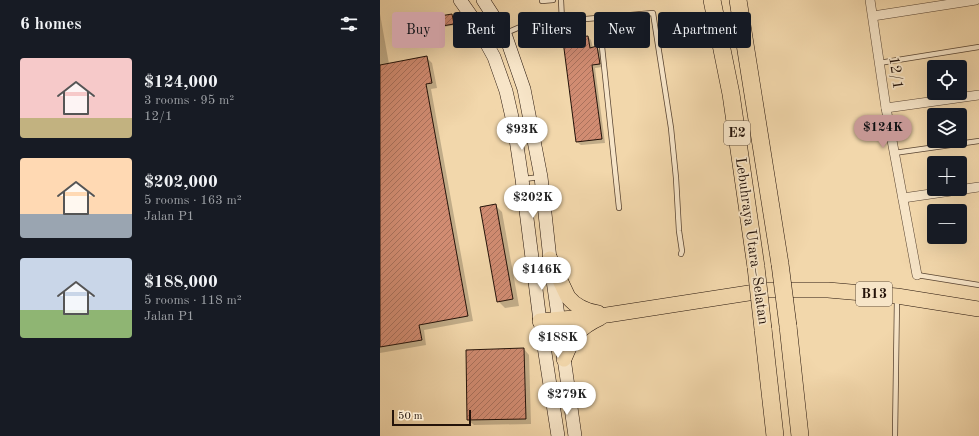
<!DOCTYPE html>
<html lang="en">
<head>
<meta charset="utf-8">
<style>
	:root { --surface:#171b24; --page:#20242c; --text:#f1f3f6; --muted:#9ea1a6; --accent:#c59692 }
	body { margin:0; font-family:"Old Standard TT",serif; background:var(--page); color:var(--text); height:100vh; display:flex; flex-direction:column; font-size:15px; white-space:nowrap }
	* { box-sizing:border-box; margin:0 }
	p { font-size:13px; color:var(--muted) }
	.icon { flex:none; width:22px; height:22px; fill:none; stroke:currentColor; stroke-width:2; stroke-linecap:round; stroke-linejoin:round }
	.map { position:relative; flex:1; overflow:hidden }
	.sheet { display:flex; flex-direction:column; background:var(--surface); width:380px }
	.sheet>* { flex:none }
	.banner { position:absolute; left:12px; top:12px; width:380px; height:36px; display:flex; gap:8px }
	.controls { position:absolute; left:547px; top:60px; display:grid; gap:8px }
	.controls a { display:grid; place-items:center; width:40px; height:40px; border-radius:4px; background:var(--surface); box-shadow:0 4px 16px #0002; font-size:20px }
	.scale { position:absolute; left:12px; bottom:10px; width:79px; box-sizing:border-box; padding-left:4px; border:2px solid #24130a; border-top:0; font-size:11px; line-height:14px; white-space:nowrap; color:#24130a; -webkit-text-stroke:3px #f7e5c8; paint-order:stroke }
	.price { position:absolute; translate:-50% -34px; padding:0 9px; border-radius:14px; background:#fff; color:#222; font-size:13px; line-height:26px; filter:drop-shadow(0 1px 2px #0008) }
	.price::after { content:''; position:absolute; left:50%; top:24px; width:12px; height:9px; margin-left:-6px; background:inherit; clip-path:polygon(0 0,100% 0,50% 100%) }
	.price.on { background:var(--accent); color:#111 }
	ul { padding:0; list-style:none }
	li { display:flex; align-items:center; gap:12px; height:100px; padding:0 20px }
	li span { display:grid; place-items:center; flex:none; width:112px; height:80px; border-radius:4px; color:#555 }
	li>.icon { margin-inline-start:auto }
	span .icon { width:48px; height:48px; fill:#fffc; stroke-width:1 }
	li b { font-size:17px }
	h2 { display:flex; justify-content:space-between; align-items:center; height:48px; padding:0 20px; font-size:17px }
	.chip { padding:0 14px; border-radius:4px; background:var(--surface); box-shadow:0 4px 16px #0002; font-size:14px; line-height:36px }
	.chip.on { background:var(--accent); color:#111 }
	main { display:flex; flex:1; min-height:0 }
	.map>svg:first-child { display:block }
	.shadow { fill:#0003 }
	.building { fill:url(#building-hatch); stroke:#24130a }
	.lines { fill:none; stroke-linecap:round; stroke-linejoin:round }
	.lane-casing { stroke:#584432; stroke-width:6 }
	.street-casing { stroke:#584432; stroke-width:10 }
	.secondary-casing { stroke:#24130a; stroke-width:14 }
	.primary-casing { stroke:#24130a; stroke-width:16 }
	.highway-casing { stroke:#24130a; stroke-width:18 }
	.lane { stroke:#f7e5c8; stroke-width:4.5 }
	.street { stroke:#f7e5c8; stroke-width:9 }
	.secondary { stroke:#f7e5c8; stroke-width:13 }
	.primary { stroke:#f2d7ab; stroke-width:15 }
	.highway { stroke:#f2d7ab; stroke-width:17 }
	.highway-bridge-casing { stroke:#24130a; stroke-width:18; stroke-linecap:butt }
	.highway-bridge { stroke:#f2d7ab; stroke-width:17 }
	.labels { text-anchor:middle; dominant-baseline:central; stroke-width:3.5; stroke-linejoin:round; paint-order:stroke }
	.shield { fill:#f7e5c8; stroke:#635243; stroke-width:1 }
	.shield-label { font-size:14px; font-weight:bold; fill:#24130a }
	.street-label { font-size:15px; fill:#24130a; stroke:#f7e5c8 }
</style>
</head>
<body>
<main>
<section class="sheet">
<h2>6 homes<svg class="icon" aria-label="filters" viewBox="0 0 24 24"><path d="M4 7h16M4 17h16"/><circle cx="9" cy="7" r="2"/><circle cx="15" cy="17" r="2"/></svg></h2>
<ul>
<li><span style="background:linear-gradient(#f6c9c9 75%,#c2b280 0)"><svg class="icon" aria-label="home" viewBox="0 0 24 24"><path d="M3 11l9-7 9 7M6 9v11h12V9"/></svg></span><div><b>$124,000</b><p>3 rooms · 95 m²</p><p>12/1</p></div></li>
<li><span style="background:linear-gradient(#ffd9b3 70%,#9aa5b1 0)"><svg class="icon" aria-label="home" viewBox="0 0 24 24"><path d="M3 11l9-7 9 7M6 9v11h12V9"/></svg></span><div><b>$202,000</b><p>5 rooms · 163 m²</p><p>Jalan P1</p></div></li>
<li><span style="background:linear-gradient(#c9d6e8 65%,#8fb573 0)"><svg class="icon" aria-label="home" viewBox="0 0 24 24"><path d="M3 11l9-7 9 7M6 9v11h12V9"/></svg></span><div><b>$188,000</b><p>5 rooms · 118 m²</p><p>Jalan P1</p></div></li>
</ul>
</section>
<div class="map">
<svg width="599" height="436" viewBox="0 0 599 436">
	<defs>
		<pattern id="building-hatch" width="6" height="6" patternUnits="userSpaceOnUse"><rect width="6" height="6" fill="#d18c72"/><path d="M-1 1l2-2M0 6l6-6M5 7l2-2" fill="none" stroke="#a9715c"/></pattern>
	</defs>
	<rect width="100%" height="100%" fill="#f2d7ab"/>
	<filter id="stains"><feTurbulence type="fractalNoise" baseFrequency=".005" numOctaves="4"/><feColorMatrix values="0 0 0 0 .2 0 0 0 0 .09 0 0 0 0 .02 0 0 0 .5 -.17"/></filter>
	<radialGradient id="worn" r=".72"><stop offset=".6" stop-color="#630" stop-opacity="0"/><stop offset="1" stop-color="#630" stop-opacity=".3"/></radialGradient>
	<g class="shadow">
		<path d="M0 14 9 64 47 58 52 63 57 88 51 89 93 321 44 330 46 345 0 353Z"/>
		<path d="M72 15 75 25 28 33 27 31Z"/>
		<path d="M198 32 201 37H208L211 40 213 48H217L220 51 222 67 215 68 225 143 201 145 197 142 183 34Z"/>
		<path d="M115 205 122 212 139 306 125 308 118 301Z"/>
		<path d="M144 349 149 355 151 424 94 425 88 420 87 351Z"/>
	</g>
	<g class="building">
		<path d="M72 14 74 24 26 32 24 22Z"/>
		<path d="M198 31 199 37 208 36 210 48 217 46 220 64 212 65 222 139 196 142 182 33Z"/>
		<path d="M47 56 52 83 46 84 88 316 39 325 42 340 0 347V65Z"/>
		<path d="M116 204 133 299 117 302 100 207Z"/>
		<path d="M144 348 146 419 87 420 86 350Z"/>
	</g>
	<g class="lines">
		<g class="lane-casing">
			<g id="lane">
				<path d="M181 0 182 21"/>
				<path d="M162 1 173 0"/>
				<path d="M219 18 239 208"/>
				<path d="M126 33 140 27 172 22 273 13 291 128 296 178 299 231 302 251 301 254"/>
				<path d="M499 63 599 47"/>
				<path d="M514 153 599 141"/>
				<path d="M144 179 160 177"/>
				<path d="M537 275 599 285"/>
				<path d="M515 436 517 298"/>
			</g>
		</g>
		<g class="street-casing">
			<g id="street">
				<path d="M490 0 506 108 537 275"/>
				<path d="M493 16 596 0"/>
				<path d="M506 108 599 95"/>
				<path d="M523 198 599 187"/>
			</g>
		</g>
		<g class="secondary-casing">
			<g id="secondary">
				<path d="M80 0 92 17 114 57 126 91 134 126 142 179 160 321 178 436"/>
				<path d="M103 0 125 34 144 89 161 177 170 259 195 436"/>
			</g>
		</g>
		<g class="primary-casing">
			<g id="primary">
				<path d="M170 259 188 297C196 307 206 311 218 313"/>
				<path d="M160 321 227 315 388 290H448L517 296 599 309"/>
				<path d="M184 359C193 337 198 328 220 318"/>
			</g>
		</g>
		<g class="highway-casing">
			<g id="highway">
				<path d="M332 0 351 94 376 267"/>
				<path d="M358 0 400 264"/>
				<path d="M408 326 420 436"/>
				<path d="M383 329 395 436"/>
			</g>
		</g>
		<use href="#lane" class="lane"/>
		<use href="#street" class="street"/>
		<use href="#secondary" class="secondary"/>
		<use href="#primary" class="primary"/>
		<use href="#highway" class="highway"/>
		<g class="highway-bridge-casing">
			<g id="highway-bridge">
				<path d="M400 264 408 326"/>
				<path d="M376 267 383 329"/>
			</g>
		</g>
		<use href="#highway-bridge" class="highway-bridge"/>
	</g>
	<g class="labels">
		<g class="shield">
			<rect x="344" y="121" width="26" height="24" rx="3"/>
			<rect x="476" y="282" width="36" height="24" rx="3"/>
		</g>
		<g class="shield-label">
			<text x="357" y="133">E2</text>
			<text x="494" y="294">B13</text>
		</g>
		<g class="street-label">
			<text transform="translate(515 73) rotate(82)">12/1</text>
			<text transform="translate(371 241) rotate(82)">Lebuhraya Utara–Selatan</text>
		</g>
	</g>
	<rect width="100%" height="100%" filter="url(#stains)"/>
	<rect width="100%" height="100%" fill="url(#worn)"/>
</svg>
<div class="controls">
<a><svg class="icon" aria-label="locate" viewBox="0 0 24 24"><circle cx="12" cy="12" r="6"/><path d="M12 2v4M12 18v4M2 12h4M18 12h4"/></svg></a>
<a><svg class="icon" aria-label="layers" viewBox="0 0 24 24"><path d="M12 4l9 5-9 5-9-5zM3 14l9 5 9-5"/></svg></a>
<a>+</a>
<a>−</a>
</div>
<div class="scale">50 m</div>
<b class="price on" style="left:503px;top:149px">$124K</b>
<b class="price" style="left:142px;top:151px">$93K</b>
<b class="price" style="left:153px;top:219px">$202K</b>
<b class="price" style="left:162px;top:291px">$146K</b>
<b class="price" style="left:178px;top:359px">$188K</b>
<b class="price" style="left:187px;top:416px">$279K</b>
<div class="banner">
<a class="chip on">Buy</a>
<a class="chip">Rent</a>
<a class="chip">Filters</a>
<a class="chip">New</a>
<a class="chip">Apartment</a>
</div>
</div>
</main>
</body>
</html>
